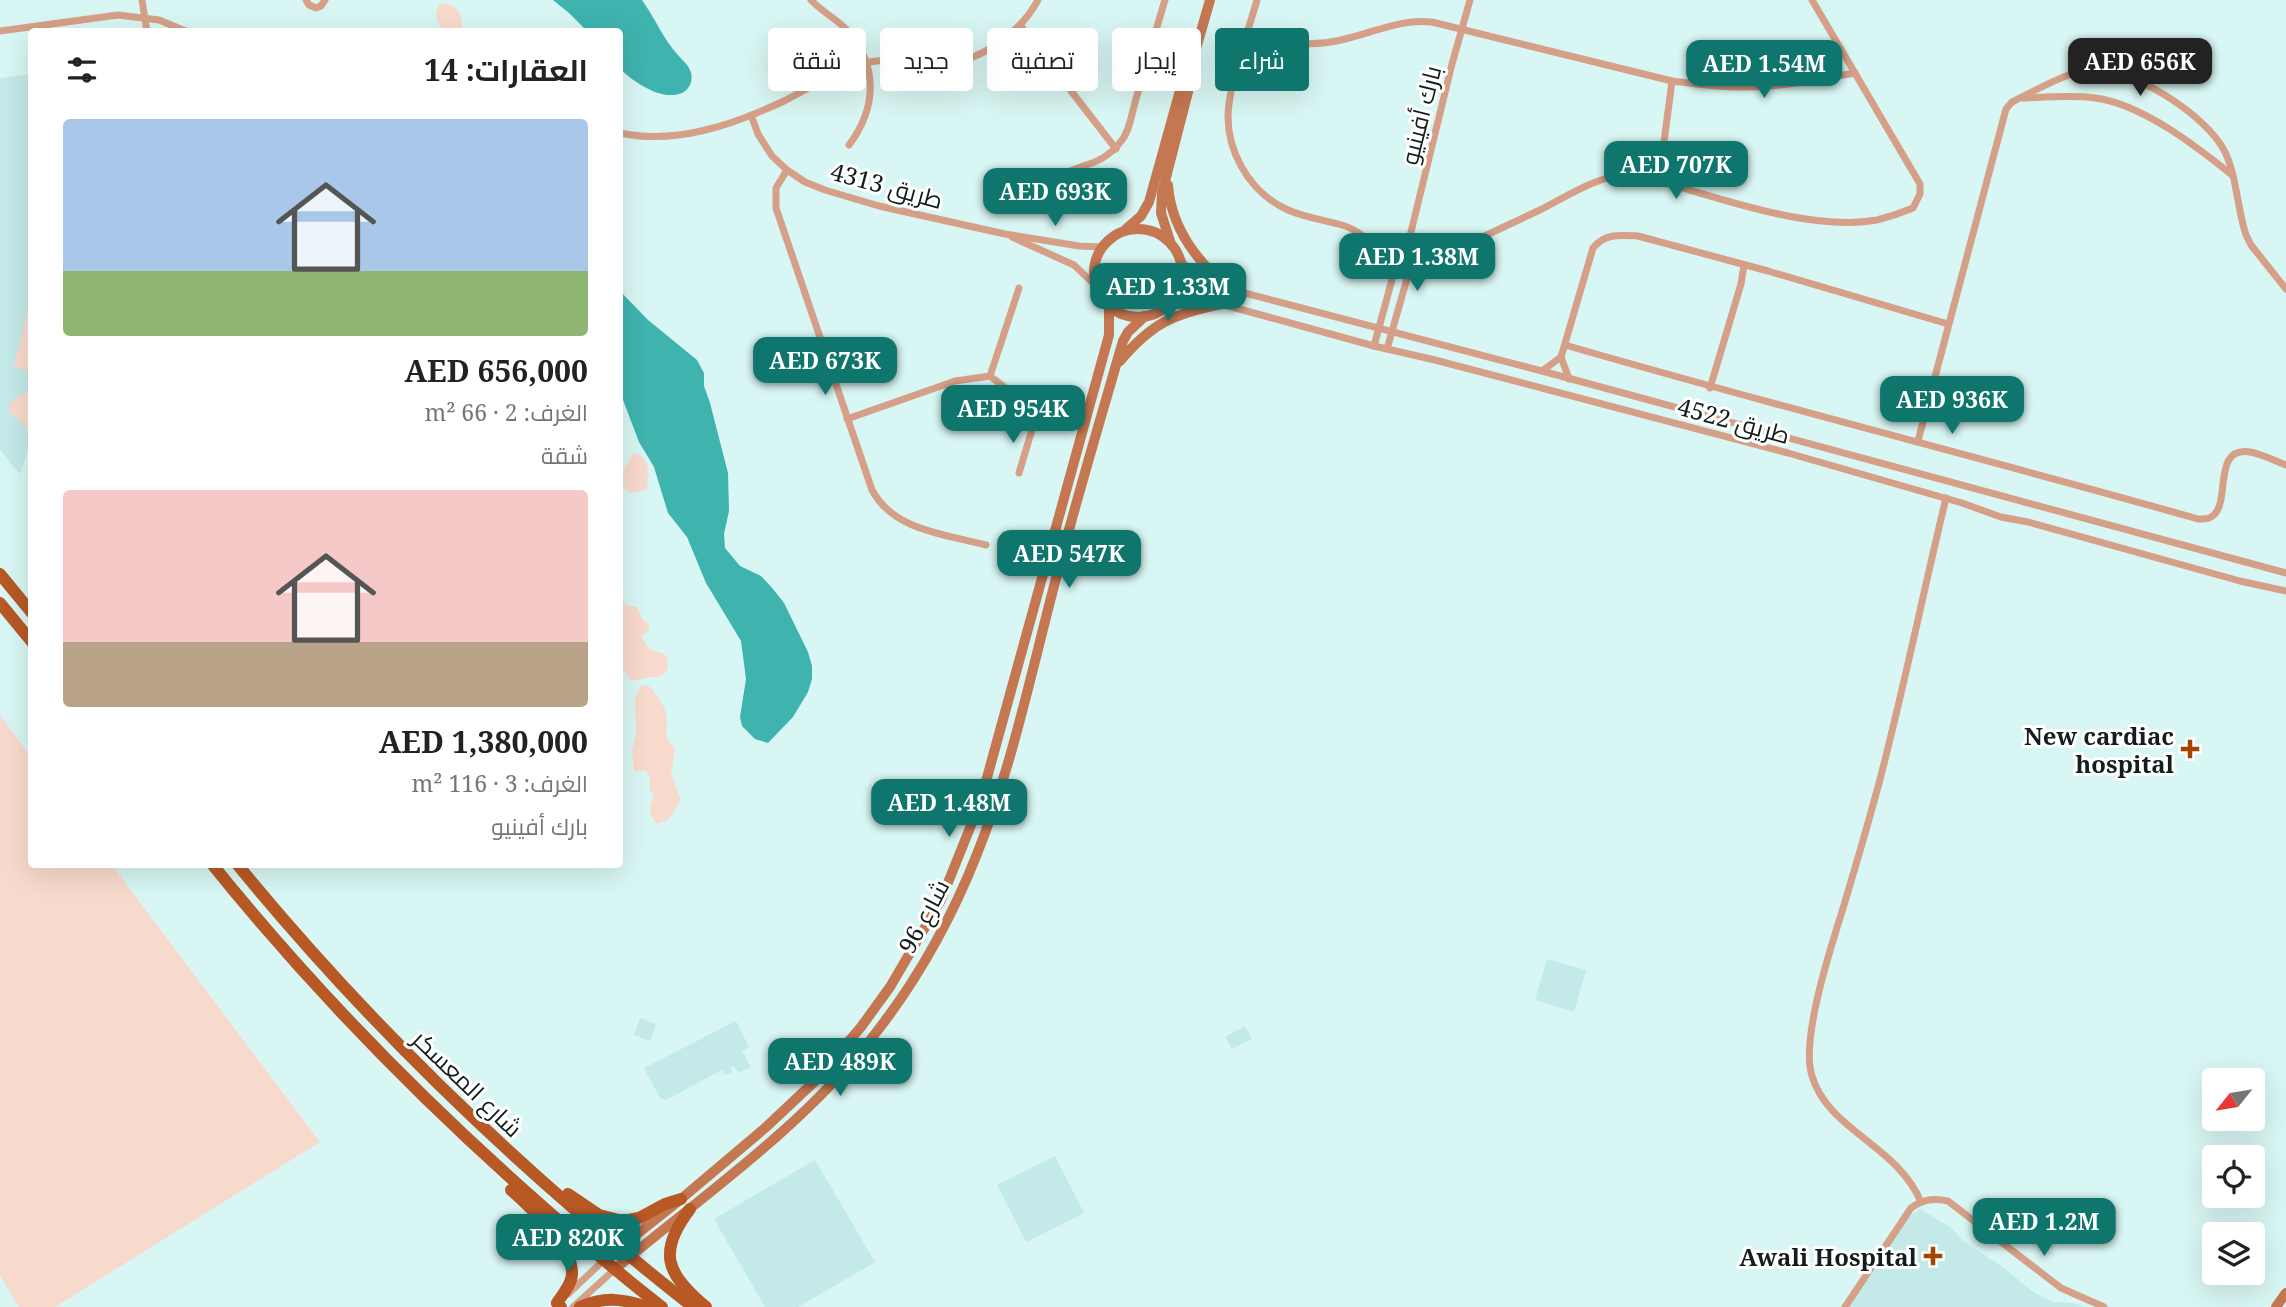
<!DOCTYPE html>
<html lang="ar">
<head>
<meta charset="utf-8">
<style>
	:root { --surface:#fff; --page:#f2f2f2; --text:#222; --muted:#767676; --accent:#0f766e }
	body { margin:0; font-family:"Noto Serif",Cairo,serif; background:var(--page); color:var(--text); direction:rtl; height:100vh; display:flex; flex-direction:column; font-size:26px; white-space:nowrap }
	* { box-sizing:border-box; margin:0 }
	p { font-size:23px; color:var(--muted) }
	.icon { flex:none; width:38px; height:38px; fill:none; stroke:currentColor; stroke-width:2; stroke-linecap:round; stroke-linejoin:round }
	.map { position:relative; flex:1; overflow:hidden; direction:ltr }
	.drawer { position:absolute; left:28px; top:28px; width:595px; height:840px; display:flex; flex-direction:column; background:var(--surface); border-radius:7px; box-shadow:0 7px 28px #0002; direction:rtl }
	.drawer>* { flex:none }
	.guide { position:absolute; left:644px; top:28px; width:665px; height:63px; direction:rtl; display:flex; gap:14px }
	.needle { width:46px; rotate:240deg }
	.fabs { position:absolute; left:2202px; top:1068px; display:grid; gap:14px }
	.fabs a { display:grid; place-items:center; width:63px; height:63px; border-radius:7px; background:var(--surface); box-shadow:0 7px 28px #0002; font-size:35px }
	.price { position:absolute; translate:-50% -60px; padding:0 16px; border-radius:14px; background:var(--accent); color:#fff; font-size:23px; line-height:46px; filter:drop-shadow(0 2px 4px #0008) }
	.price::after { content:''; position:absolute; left:50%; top:42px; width:21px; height:16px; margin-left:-10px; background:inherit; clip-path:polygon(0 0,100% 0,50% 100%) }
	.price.selected { background:#222; color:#fff }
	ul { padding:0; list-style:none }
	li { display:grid; align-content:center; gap:14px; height:371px; padding:0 35px }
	li span { display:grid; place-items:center; height:217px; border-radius:7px; color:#555 }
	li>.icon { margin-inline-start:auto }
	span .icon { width:126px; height:126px; fill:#fffc; stroke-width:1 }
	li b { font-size:30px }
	h2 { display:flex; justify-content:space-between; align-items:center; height:84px; padding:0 35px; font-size:30px }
	.pill { padding:0 24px; border-radius:7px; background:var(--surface); box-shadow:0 7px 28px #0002; font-size:24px; line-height:63px }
	.pill.selected { background:var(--accent); color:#fff }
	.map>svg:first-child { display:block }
	.built { fill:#c3eae8 }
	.green { fill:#f8dacc }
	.water { fill:#3fb3ae }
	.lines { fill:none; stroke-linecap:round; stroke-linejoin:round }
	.street { stroke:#d5a087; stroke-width:7 }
	.secondary { stroke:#c57752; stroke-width:10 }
	.primary { stroke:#b75825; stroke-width:12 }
	.poi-dot { fill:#a54400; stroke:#fff; stroke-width:2.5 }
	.labels { text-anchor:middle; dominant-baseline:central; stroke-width:6; stroke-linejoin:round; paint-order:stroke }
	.street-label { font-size:24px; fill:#121d1c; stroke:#fff }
	.poi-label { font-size:24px; font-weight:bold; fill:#121d1c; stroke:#fff; text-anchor:end }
</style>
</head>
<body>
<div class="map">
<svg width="2286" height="1307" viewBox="0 0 2286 1307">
	<rect width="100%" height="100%" fill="#d8f6f3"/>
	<g class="built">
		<path d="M31 74 32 438 20 474 0 450V78Z"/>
		<path d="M1547 959 1586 970 1574 1012 1535 1000Z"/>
		<path d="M640 1018 656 1024 650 1041 634 1035Z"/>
		<path d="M736 1021 749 1047 742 1051 751 1067 738 1073 734 1066 730 1068 732 1072 725 1075 722 1070 666 1100 660 1098 644 1068Z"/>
		<path d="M1245 1026 1252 1039 1232 1049 1225 1037Z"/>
		<path d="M1055 1156 1084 1213 1026 1242 997 1185Z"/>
		<path d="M815 1160 875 1262 798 1307H765L714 1219Z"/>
		<path d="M1920 1209 1950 1227 1966 1243 2004 1268 2036 1294 2053 1302 2074 1303 2084 1307H1848L1900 1228 1911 1215Z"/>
	</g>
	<g class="green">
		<path d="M443 3C458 4 465 18 460 31H447C437 26 434 16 438 6Z"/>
		<path d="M29 305H32V369L28 371 14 367Z"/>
		<path d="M31 388 32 438 30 442C29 428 21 420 9 413L8 408 12 401Z"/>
		<path d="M635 453C652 459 648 475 647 490L629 493 621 483 620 474 628 463 632 454Z"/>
		<path d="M621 598 626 605 637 607 642 619 649 624V630L642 636V639C645 642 646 646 650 649 659 655 669 648 668 669L659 677H650L632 681 622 668 623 651 620 644Z"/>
		<path d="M647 685 652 689 664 707 667 719 666 736 675 750 671 774 680 798V801L669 819 658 824C647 814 649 807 654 795L649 789 650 776 646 771H634L632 751 636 734 635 698 641 686Z"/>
		<path d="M0 715 31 757 32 864 112 865 320 1142 55 1307H19L0 1275Z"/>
	</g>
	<g class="water">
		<path d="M553 0H642C655 18 663 39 678 55 683 61 689 65 691 73 693 80 690 88 684 92 663 103 634 82 620 69V32L587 31 569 13Z"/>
		<path d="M620 291 648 320 697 360 704 373V386L710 403 728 473 729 511 724 534 725 548 740 566 761 576 773 589 784 603 808 652 812 666V679L808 692 793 717 768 743 755 739 742 726 740 717 746 679 741 641 706 583 687 537 668 513 654 467 639 442 620 392Z"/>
	</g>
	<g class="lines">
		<g class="street">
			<path d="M142 0 147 32"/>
			<path d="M306 0 309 5 316 8 321 6 325 0"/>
			<path d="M811 0C822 12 837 19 848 31 879 67 876 109 849 145"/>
			<path d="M1257 0C1248 32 1233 72 1229 104 1223 147 1248 192 1288 210 1306 218 1326 220 1345 226 1361 231 1370 245 1387 249"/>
			<path d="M1020 25 1116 149"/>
			<path d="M0 31 118 15 159 20 188 32"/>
			<path d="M1249 32C1282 42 1306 48 1341 40 1374 33 1397 19 1432 22L1672 81C1697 84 1722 88 1747 87 1783 87 1819 79 1855 73"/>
			<path d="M2024 98C2048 97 2072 95 2095 98 2142 104 2196 146 2232 175"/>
			<path d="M751 115 758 134 772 156 787 170 805 182 825 190 879 206 1005 234 1079 246 1102 247"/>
			<path d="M620 133C675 145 733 125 784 101 810 88 836 70 866 63 901 54 936 72 971 58 1000 46 1023 27 1038 0"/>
			<path d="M787 170 776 188V208L872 490C894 531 945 534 986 545"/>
			<path d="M1659 180 1672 81"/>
			<path d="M1040 209C1056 153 1093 180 1122 140 1130 130 1132 112 1136 99 1146 66 1155 33 1165 0"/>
			<path d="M1012 237 1074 265 1094 284"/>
			<path d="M1409 240C1433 247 1450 249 1474 241 1497 230 1519 220 1542 209 1569 195 1600 174 1631 175 1653 175 1673 186 1693 191 1747 207 1821 230 1877 220 1889 217 1901 213 1913 208L1920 194V184L1812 0"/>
			<path d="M1181 260 1196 276 1214 285 1542 371 2286 573"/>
			<path d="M1170 302 1193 299 1221 304 1374 346 1435 360 1788 453 1962 503 2001 517 2028 522 2240 581 2286 591"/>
			<path d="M1565 345C1775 406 1987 459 2198 519 2199 519 2208 519 2209 518 2234 509 2209 446 2250 452 2262 454 2275 461 2286 465"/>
			<path d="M1374 346 1397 261 1409 240 1452 64 1470 0"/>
			<path d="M1387 349 1412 261V248L1409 240"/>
			<path d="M1561 357 1569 379"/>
			<path d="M1542 371 1561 357 1593 248C1605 233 1620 235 1638 236L1768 271 1948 324"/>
			<path d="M990 376 1019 288"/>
			<path d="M1710 388 1741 284 1744 265"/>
			<path d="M847 419 955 381 990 376C1005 388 1030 404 1034 423L1019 473"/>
			<path d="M1918 441 2006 109 2012 102C2032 92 2066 73 2087 70 2128 64 2207 115 2225 152 2237 177 2237 208 2246 235L2251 245 2286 289"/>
			<path d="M1921 1202C1897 1145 1828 1130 1812 1076 1800 1039 1832 944 1844 905 1856 865 1868 824 1879 783 1904 688 1923 593 1946 498"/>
			<path d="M568 1294 603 1261"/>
			<path d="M573 1307 614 1270"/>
			<path d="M1845 1307 1911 1208C1923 1199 1934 1198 1948 1201L2061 1288 2104 1307"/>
		</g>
		<g class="secondary">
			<path d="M1168 185C1171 228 1198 263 1231 290"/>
			<circle cx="1138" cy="273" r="44"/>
			<path d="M1126 229 1141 216 1149 202 1181 87 1188 75"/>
			<path d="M1170 241 1161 213 1162 193 1189 88V73L1210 0"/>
			<path d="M1120 361C1152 323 1173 314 1221 304"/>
			<path d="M603 1261 681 1199 765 1128 814 1082 861 1027 890 987 941 900 980 803 1109 335V309"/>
			<path d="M614 1270C702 1196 799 1130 871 1039 915 984 951 920 977 854 1011 769 1030 678 1053 590 1074 507 1099 424 1123 341L1128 332 1145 316"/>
			<path d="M2276 1307 2286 1293"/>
		</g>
		<g class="primary">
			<path d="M0 574 32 613"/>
			<path d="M0 603 32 642"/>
			<path d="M212 864C307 982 412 1090 524 1190 569 1230 614 1270 662 1307"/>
			<path d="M237 864C372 1029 526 1176 693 1307"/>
			<path d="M511 1190C530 1207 573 1246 572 1274 572 1284 562 1295 557 1303L561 1307"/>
			<path d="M568 1194 599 1215 623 1221 639 1218 665 1204 681 1199"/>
			<path d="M690 1209C657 1252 666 1274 706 1307"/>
			<path d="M580 1307C605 1296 623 1299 648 1307"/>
		</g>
	</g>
	<g class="poi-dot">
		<path d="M2186.5 738.5h7v7h7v7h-7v7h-7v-7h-7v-7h7z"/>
		<path d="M1929.5 1245.5h7v7h7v7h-7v7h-7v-7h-7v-7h7z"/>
	</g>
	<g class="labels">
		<g class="street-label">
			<text transform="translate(1420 115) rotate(-76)">بارك أفينيو</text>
			<text transform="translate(887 185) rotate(15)">طريق 4313</text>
			<text transform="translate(1734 420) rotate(15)">طريق 4522</text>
			<text transform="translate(923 916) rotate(-62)">شارع 96</text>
			<text transform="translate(468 1083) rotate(44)">شارع المعسكر</text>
		</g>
		<g class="poi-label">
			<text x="2174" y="735">New cardiac<tspan x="2174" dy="28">hospital</tspan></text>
			<text x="1917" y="1256">Awali Hospital</text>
		</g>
	</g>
</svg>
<div class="fabs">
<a><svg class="needle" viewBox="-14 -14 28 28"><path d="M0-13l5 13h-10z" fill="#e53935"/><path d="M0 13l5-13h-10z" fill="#767676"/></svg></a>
<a><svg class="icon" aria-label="locate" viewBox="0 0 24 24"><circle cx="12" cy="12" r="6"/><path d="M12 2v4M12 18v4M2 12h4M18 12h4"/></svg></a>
<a><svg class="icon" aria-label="layers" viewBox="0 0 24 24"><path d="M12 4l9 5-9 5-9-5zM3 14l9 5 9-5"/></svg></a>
</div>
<b class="price selected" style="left:2140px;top:98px">AED 656K</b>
<b class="price" style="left:1764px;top:100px">AED 1.54M</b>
<b class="price" style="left:1676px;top:201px">AED 707K</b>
<b class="price" style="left:1055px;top:228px">AED 693K</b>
<b class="price" style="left:1417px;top:293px">AED 1.38M</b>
<b class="price" style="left:1168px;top:323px">AED 1.33M</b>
<b class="price" style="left:825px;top:397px">AED 673K</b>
<b class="price" style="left:1952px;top:436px">AED 936K</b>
<b class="price" style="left:1013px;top:445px">AED 954K</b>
<b class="price" style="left:1069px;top:590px">AED 547K</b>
<b class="price" style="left:949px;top:839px">AED 1.48M</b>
<b class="price" style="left:840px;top:1098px">AED 489K</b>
<b class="price" style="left:2044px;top:1258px">AED 1.2M</b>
<b class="price" style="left:568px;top:1274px">AED 820K</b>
<div class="guide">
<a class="pill selected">شراء</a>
<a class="pill">إيجار</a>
<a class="pill">تصفية</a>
<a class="pill">جديد</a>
<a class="pill">شقة</a>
</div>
<section class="drawer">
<h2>العقارات: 14<svg class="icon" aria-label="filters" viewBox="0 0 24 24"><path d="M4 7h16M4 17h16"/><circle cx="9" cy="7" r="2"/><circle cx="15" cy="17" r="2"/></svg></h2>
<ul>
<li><span style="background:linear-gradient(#a9c7e8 70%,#8fb573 0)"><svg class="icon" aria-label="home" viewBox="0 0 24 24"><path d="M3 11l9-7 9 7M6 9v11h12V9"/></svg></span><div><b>AED 656,000</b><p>الغرف: 2 · 66 m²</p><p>شقة</p></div></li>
<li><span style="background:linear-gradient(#f6c9c9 70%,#b9a48a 0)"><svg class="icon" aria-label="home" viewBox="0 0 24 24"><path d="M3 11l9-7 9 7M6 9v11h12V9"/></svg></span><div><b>AED 1,380,000</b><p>الغرف: 3 · 116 m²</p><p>بارك أفينيو</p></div></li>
</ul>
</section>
</div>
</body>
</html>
